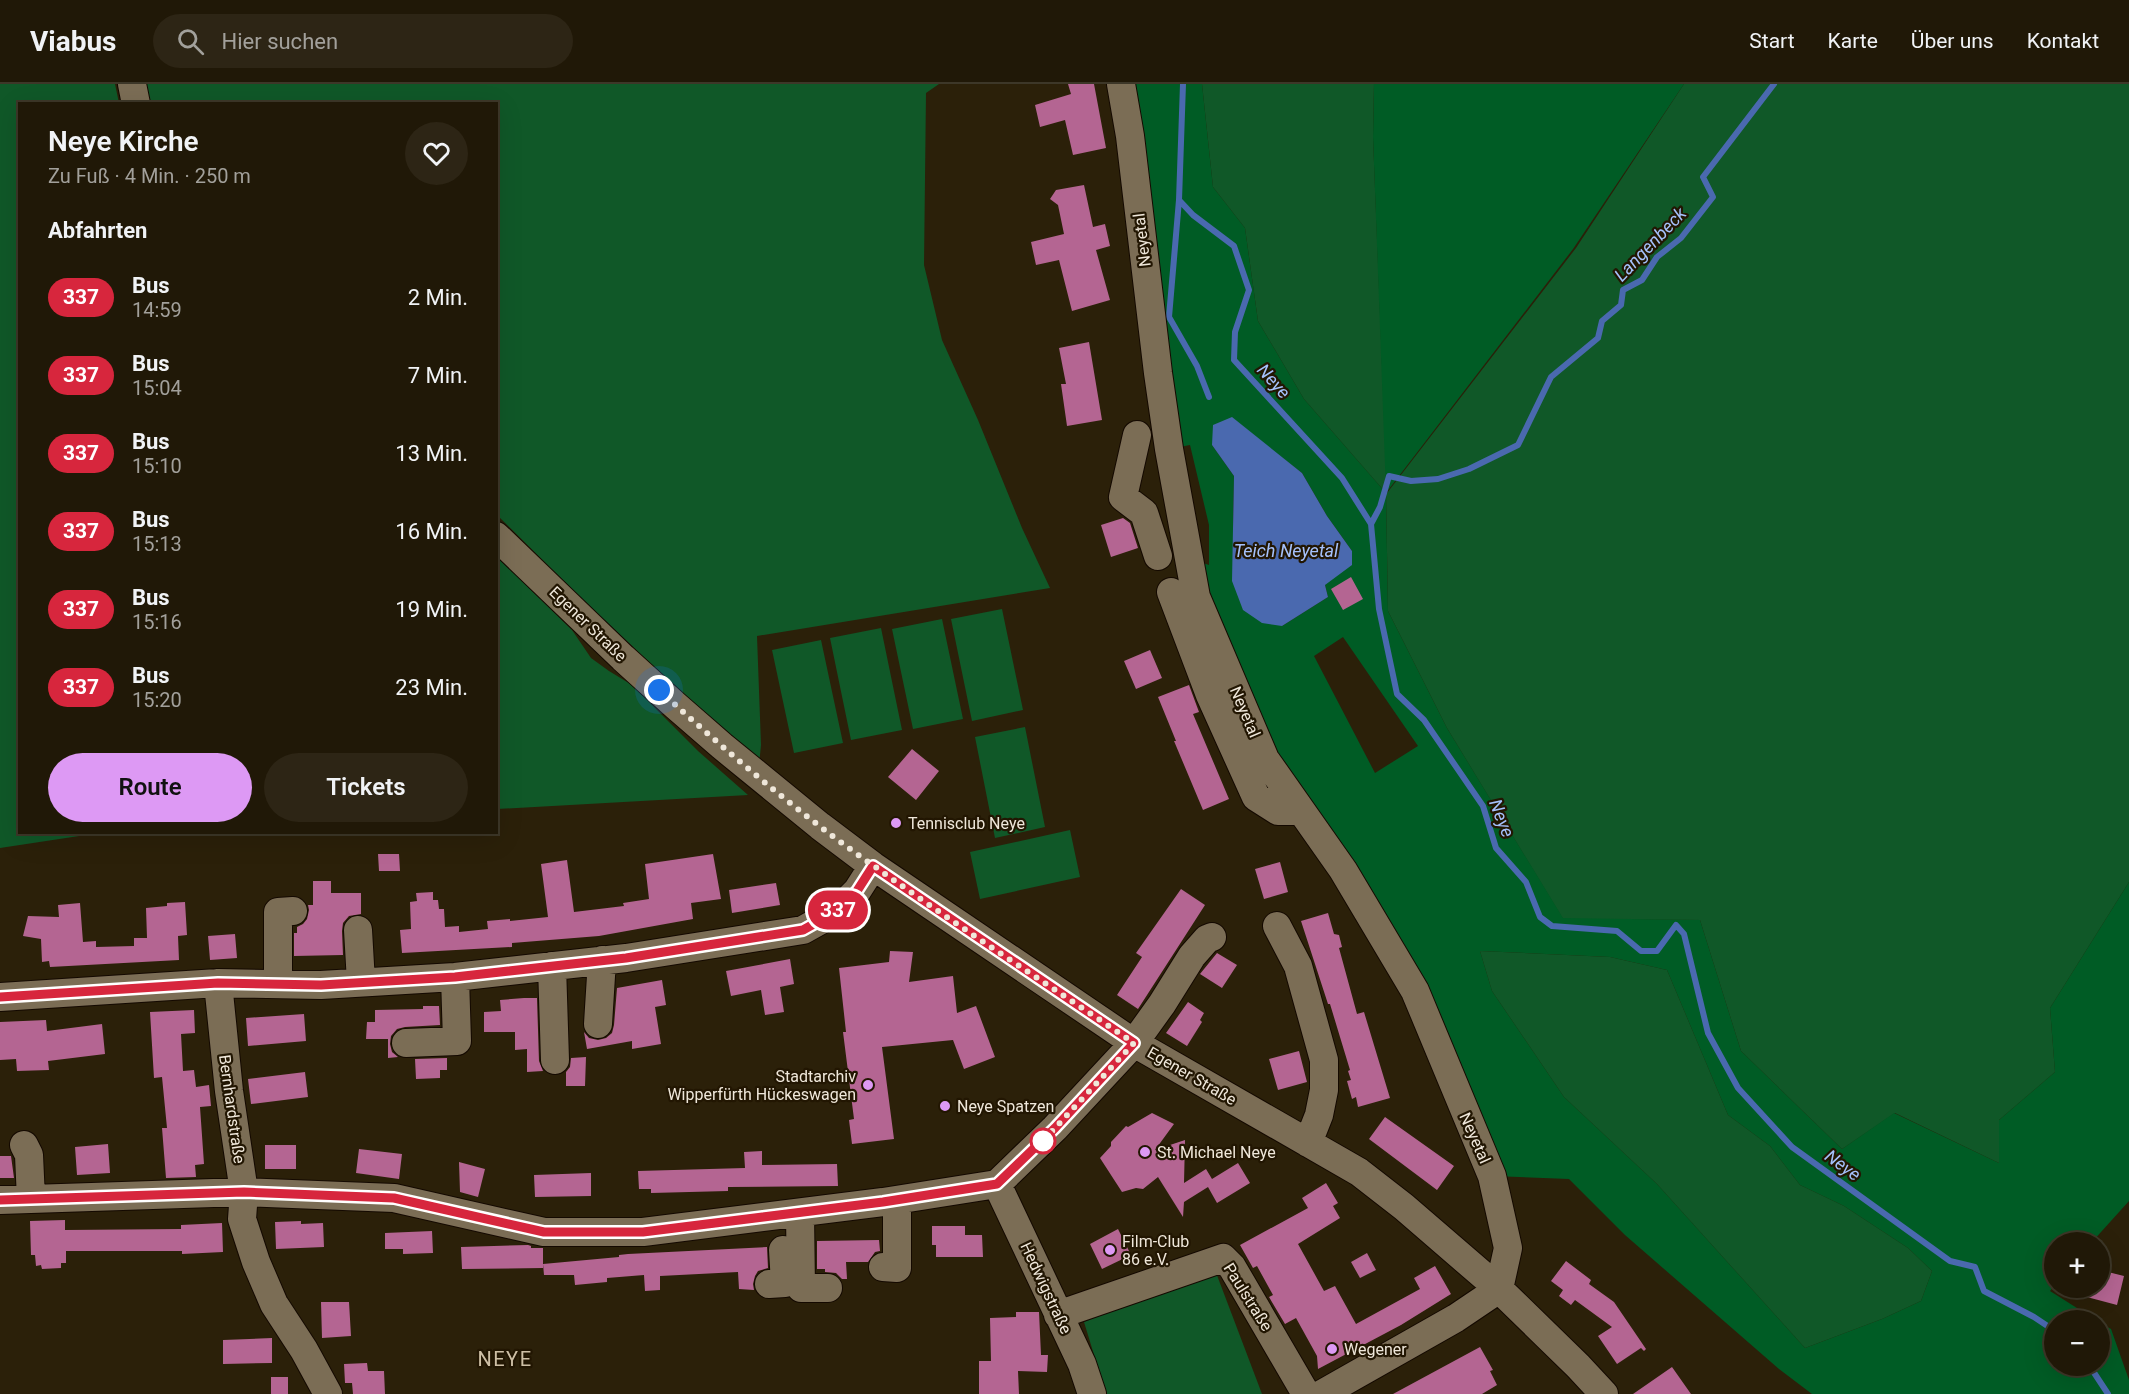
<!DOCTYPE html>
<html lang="de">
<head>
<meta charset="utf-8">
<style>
	:root { --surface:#201807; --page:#2d2515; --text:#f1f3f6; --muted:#a2a09b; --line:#3d3728; --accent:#dd99f4 }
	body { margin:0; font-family:Roboto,sans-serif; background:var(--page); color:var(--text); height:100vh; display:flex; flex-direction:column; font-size:22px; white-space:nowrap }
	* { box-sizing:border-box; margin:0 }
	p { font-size:20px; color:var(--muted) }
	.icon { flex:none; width:33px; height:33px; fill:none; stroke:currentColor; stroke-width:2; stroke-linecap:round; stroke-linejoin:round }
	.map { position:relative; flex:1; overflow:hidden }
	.details { position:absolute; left:18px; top:18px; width:480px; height:732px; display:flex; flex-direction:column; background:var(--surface); border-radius:0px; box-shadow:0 6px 24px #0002,0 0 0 2px var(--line) }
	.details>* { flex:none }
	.badge { padding:0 12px; border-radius:20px; font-size:21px; line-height:39px }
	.controls { position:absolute; left:2044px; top:1148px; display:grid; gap:12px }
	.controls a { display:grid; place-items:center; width:66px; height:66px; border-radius:50%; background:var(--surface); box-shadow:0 6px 24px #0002,0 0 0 2px var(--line); font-size:30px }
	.you { position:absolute; width:30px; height:30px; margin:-15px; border:4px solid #fff; border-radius:50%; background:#1a73e8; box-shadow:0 0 0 9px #1a73e833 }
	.map>.badge { position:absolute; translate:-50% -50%; box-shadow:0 0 0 3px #fff }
	h2 { padding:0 30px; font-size:22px; line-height:54px }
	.round { display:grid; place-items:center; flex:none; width:63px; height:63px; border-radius:32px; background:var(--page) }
	.summary { display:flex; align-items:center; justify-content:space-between; height:102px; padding:0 30px }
	h1 { font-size:28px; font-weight:600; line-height:45px }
	.primary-button { display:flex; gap:12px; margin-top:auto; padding:12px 30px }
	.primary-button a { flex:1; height:69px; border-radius:36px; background:var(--accent); color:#111; font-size:24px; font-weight:600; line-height:69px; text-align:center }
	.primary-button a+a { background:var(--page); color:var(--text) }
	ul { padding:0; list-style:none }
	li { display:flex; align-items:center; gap:18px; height:78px; padding:0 30px }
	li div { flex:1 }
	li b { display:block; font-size:22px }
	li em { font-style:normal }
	li .badge { min-width:66px; font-weight:700; text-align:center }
	header { display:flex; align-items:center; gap:36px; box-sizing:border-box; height:84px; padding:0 30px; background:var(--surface); border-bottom:2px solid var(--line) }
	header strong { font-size:28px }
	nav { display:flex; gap:33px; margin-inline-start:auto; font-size:21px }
	.search { width:420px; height:54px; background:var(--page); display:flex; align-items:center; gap:15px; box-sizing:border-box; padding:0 21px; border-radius:33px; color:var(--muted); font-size:22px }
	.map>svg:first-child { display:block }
	.green { fill:#105828 }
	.forest { fill:#005c25; fill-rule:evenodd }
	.water { fill:#4a69af }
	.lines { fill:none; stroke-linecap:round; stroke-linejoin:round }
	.stream { stroke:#4a69af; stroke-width:6 }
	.building { fill:#b46592 }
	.minor-casing { stroke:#140900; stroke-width:30 }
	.minor { stroke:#7b6d55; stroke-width:28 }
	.line-casing { stroke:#fff; stroke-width:14 }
	.line { stroke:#d7263d; stroke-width:9 }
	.walk { stroke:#efe7da; stroke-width:6; stroke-dasharray:0 10.8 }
	.poi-dot { fill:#dd99f4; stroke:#221602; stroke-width:2 }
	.stop-dot { fill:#fff; stroke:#d7263d; stroke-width:3 }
	.labels { text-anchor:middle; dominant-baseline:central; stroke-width:4.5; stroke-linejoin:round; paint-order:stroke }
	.street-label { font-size:16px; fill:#efe7da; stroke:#221602 }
	.poi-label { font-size:16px; fill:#efe7da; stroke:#221602; text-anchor:start }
	.water-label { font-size:18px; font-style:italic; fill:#a5c1fb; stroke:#221602 }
	.quarter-label { font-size:20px; letter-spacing:1.5px; fill:#cebfa5; stroke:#221602 }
</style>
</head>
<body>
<header>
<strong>Viabus</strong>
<div class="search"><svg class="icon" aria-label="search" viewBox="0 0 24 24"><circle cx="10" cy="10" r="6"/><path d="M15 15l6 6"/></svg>Hier suchen</div>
<nav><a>Start</a><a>Karte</a><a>Über uns</a><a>Kontakt</a></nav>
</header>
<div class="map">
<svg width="2129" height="1310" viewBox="0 0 2129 1310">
	<rect width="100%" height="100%" fill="#2b2009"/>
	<path class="green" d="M0,0H115L119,19L20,20V748L99,749L0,764Z
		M146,0H939L926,9L924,181L942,256L978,336L1022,444L1050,504L757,552L761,661L759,681L581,514L497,431L496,20L150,19Z
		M1202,0H1374L1373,53L1387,409L1576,164L1684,0H2129V798L2050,924L2055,988L1999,1036V1079L1895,1029L1842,1065L1741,967L1700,836L1563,835L1447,644L1388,527L1386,409L1304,315L1258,237L1245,144L1213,103Z
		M496,472L572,546L591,574L609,587L632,601L698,667L748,711L497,725Z
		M1002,525L1023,626L972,637L951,535Z
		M942,535L963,635L913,645L892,545Z
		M881,544L902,646L851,656L830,554Z
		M821,556L843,659L794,669L772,566Z
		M1025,643L1045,743L995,754L975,653Z
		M1070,746L1080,793L980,815L970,768Z
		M1480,867L1610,873L1667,886L1728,1031L1770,1062L1800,1101L1844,1122L1908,1164L1932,1187L1921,1217L1882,1235L1805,1264L1657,1100L1564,1013L1492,907Z
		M1215,1186L1262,1310H1106L1084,1238Z"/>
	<path class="forest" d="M1121,0H1202L1213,103L1245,144L1258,237L1304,315L1386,409L1373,53L1374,0H1684L1573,165L1386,409L1388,527L1447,644L1563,834L1700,836L1741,967L1842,1065L1894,1029L1999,1079V1036L2055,988L2050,924L2129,798V1117L2092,1158H2055V1201L2050,1207L2096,1236H2055V1281H2100V1239L2111,1245L2129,1296V1310H1812L1779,1285L1625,1151L1569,1095L1492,1092L1456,1009L1300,727L1191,475L1209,481V441L1190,361L1169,365ZM1212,361L1276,369L1302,389L1327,432L1352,467L1325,501L1328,513L1282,542L1233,442L1234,392ZM1343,553L1418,662L1375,689L1314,572ZM1480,867L1610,873L1667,886L1728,1031L1770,1062L1800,1101L1844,1122L1908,1164L1932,1187L1921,1217L1882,1235L1805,1264L1657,1100L1564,1013L1492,907Z"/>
	<path class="water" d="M1232,333L1302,389L1327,432L1352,467V481L1325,501L1328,513L1282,542L1262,539L1243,526L1232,497L1234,392L1212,361L1213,341Z"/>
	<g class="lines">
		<path class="stream" d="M1183,0L1179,116L1193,131L1234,162L1249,206L1235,248L1234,276L1342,394L1371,440L1379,525L1397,610L1424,636L1483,722L1496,764L1526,798L1540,833L1552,842L1617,847L1641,867H1657L1676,841L1684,850L1708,949L1738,1004L1792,1063L1950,1177L1975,1183L1984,1207L2034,1233L2055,1247
			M1179,116L1169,233L1197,282L1209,313
			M1371,440L1380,423L1389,392L1411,397L1438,395L1469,385L1518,361L1551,293L1598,254L1602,237L1621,221L1623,206L1642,196L1657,173L1681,154L1713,113L1703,93L1774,0
			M2089,1281L2108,1310"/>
	</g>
	<path class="building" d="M1068,0H1094L1106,64L1073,71L1065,36L1040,43L1035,21L1071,10Z
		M1084,101L1093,143L1105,140L1110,162L1096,166L1110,216L1072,227L1059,176L1036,181L1031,158L1064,150L1058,121L1050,115L1056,106Z
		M1089,258L1102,336L1067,342L1061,300H1066L1059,264Z
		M1123,434L1130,439L1138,464L1111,473L1101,441Z
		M1351,493L1363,515L1343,526L1331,505Z
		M1150,566L1162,594L1136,605L1124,577Z
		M1189,601L1199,628L1193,630L1229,715L1203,726L1174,657H1176L1158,613Z
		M912,665L939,687L916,716L888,693Z
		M378,770H399L400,787H379Z
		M713,770L721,815L691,819L693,835L599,852L512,859V863L402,869L400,846L411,845L410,818L417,817L416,809L433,808V816H438L439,825H444L445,843L459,842V848L488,845L487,837L510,835V837L548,833L541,780L567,776L574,828L624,822L623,819L649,815L645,780Z
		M1280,778L1288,808L1264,815L1255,785Z
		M313,797H331V809H361V830L349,832L343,839L342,847L343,871L294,872V849H297V843L303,840L307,835L309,826L308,821H313Z
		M776,799L780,821L732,829L729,806Z
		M1181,805L1205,821L1138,925L1117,911L1142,873L1136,869Z
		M185,818L187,851L178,852L179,876L50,883L49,877L42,878L41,855L23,852L28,832L59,833L58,821L80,819L83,858L96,857V863L134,862V854H147L146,824L167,822V819Z
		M1328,829L1334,850L1339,851L1342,863L1339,864L1357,930L1364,928L1390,1014L1358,1023L1356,1013L1352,1015L1347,997L1351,996L1348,987L1350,986L1330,920H1328L1301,837Z
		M235,850L237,874L210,876L208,852Z
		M890,867L913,868L909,898L953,892L957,929L976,922L995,973L964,985L953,956L882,963L894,1055L852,1060L849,1036L854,1035L843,948H846L839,884L889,878Z
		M1217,869L1237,881L1222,904L1200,890Z
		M790,875L794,900L780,903L784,928L765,931L761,906L731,912L726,887Z
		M662,896L666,921L655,923L661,960L632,965V957L587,965L584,948L589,954L598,956L606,954L612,949L614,941L617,904Z
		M524,914H537L539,977L543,987L527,988V965L515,966V948H484V928L501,927L500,916Z
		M1188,918L1204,929L1200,936L1202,938L1187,962L1166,949Z
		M423,922H439L440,941L405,943L397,945L391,952L390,960L392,968L398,973L388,974V955H366L367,938H375V926L423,925Z
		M194,926L195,949L181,950L183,987L194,986L196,1003L209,1001L211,1022L200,1023L204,1080L195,1081L196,1093L166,1094L162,1044H167L162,993L154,994L150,928Z
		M304,930L306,957L248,962L246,934Z
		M46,936L47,947L102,940L105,970L48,977L49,986L17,987L16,975L0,976V938Z
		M1299,967L1307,998L1278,1006L1269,975Z
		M586,973L585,1002H566V988L570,983L571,974Z
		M447,974V986H440V994L416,995L415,975Z
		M305,988L308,1013L251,1020L248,995Z
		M1152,1029L1174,1040L1155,1066L1185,1056L1184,1099L1206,1085L1212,1095L1238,1079L1250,1099L1217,1119L1208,1103L1184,1118L1183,1133L1158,1093L1143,1105L1136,1104L1122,1108L1100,1074L1111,1062V1058L1126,1042L1128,1043Z
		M1385,1033L1454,1082L1437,1106L1369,1055Z
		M108,1060L110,1089L77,1091L75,1063Z
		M265,1061H296V1085H265Z
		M359,1065L402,1070L399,1095L356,1089Z
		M762,1067V1081L837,1080L838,1102L728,1103V1107L651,1109V1105H639L638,1087L745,1084L744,1068Z
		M0,1072H11L14,1094H0Z
		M459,1078L485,1085L478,1113L460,1108Z
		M591,1089V1112L535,1113L534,1091Z
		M1326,1099L1338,1119L1333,1122L1340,1134L1298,1160L1324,1207L1335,1202L1356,1240L1420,1205L1414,1194L1435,1182L1451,1210L1401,1241L1318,1285L1317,1272L1296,1234L1285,1240L1269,1213L1273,1211L1257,1182L1253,1184L1240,1161L1308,1124L1302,1114Z
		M65,1136V1146L181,1145V1141L222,1139L223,1168L182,1170V1167H66V1179H61V1184L42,1185L41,1181L36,1182L35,1171H31L30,1137Z
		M301,1137V1140L323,1139L324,1163L276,1165L275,1138Z
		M932,1142H965V1151H982L983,1173H936V1161H932Z
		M1118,1145L1131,1171L1102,1185L1090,1160Z
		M432,1147L433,1169L403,1170V1165H385V1149Z
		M879,1156L880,1167L875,1168L868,1178H846L847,1195H842L836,1189L825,1188V1185H817V1157Z
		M528,1161L531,1162V1164H543V1184L462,1185L461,1163Z
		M767,1163L768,1184L758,1187L755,1192L753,1200L754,1206L739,1205L738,1188L660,1192V1206L645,1207L644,1191L607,1194V1198L575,1201L574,1191H544L543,1180L619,1173V1171L628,1170Z
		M1367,1169L1376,1186L1360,1194L1351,1178Z
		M1566,1177L1591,1196L1589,1200L1614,1218L1646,1265L1644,1267L1641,1264L1617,1280L1598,1252L1612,1243L1575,1216L1571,1221L1559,1212L1563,1206L1551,1197Z
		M2100,1186L2124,1192L2117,1221L2068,1208L2069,1203H2100Z
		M321,1218H349L351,1252L322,1254Z
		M1016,1228H1039L1041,1271H1048L1047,1288L1018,1287L1019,1310H979V1277H991L990,1234L1016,1233Z
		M272,1254V1279L223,1280V1256Z
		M1480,1263L1493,1286L1490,1287L1497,1301L1482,1310H1393Z
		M367,1279L368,1287H384L385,1310H353L352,1299H345L344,1280Z
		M1672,1283L1691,1310H1633Z
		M271,1293H288V1310H271Z"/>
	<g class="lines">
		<g class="minor-casing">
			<path id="minor" d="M132,0L136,20
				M1121,0L1130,52L1158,289L1169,365L1196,513L1265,675L1343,786L1415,907L1492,1092L1508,1164L1499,1205L1456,1234L1322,1310
				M1137,351L1123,413L1144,429L1158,472
				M496,452L623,574L676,622L722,662L820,742L873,782L1134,959L1359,1088L1404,1123L1499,1205L1578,1282L1604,1310
				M1171,508L1210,611L1256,713L1278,727H1300
				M1277,842L1298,882L1324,976V1006L1319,1031L1308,1059
				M358,846L361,898
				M552,882L555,976
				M218,899L229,1007L244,1108L242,1135L256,1178L274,1220L304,1266L328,1310
				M278,900V828L293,827
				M0,913L218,899L321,901L455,893L626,874L803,846L837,827L857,807L873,782
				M598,940L602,876
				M406,959L457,957L455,893
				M24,1061L29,1071L31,1115
				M997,1100L1082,1280L1092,1310
				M0,1116L244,1108L394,1114L544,1148H643L883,1118L997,1100L1055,1044L1134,959L1162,920L1192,872L1207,855L1212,853
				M800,1129L801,1204H828
				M883,1183L897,1184V1116
				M769,1200L785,1199L783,1166
				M1058,1231L1223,1174L1232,1183L1306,1310"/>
		</g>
		<use href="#minor" class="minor"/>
	</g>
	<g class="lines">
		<g class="line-casing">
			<path id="line" d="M0,913L218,899L321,901L455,893L626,874L803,846L837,827L857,807L873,782L1134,959L1055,1044L997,1100L883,1118L643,1148H544L394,1114L244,1108L0,1116"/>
		</g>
		<use href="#line" class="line"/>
		<path class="walk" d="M659,606C727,668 798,729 874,782C959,843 1047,900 1134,959L1043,1057"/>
	</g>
	<g class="poi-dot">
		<circle cx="896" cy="739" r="6"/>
		<circle cx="868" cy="1001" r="6"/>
		<circle cx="945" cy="1022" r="6"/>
		<circle cx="1145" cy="1068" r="6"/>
		<circle cx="1110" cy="1166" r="6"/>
		<circle cx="1332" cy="1265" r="6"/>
	</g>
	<circle class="stop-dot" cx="1043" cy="1057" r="12"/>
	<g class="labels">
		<g class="street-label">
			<text transform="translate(1142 156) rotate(-97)">Neyetal</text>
			<text transform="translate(588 540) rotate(44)">Egener Straße</text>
			<text transform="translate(1245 628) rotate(67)">Neyetal</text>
			<text transform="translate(1192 992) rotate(30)">Egener Straße</text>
			<text transform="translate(232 1025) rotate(82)">Bernhardstraße</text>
			<text transform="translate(1475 1054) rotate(66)">Neyetal</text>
			<text transform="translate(1046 1204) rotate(65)">Hedwigstraße</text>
			<text transform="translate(1248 1213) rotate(58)">Paulstraße</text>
		</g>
		<g class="poi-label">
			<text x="908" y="739">Tennisclub Neye</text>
			<text x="856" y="992" text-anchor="end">Stadtarchiv<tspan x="856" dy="18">Wipperfürth Hückeswagen</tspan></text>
			<text x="957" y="1022">Neye Spatzen</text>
			<text x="1157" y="1068">St. Michael Neye</text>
			<text x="1122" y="1157">Film-Club<tspan x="1122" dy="18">86 e.V.</tspan></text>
			<text x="1344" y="1265">Wegener</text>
		</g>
		<g class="water-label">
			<text transform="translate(1650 160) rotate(-46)">Langenbeck</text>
			<text transform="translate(1274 297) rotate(48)">Neye</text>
			<text x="1286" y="466">Teich Neyetal</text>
			<text transform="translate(1502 734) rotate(68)">Neye</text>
			<text transform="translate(1843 1081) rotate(36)">Neye</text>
		</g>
		<g class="quarter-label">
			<text x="505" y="1275">NEYE</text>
		</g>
	</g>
</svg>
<div class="controls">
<a>+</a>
<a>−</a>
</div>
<div class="you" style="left:659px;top:606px"></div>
<b class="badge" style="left:838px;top:826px;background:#d7263d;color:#fff">337</b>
<section class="details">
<div class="summary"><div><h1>Neye Kirche</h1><p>Zu Fuß · 4 Min. · 250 m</p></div><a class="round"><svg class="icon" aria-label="heart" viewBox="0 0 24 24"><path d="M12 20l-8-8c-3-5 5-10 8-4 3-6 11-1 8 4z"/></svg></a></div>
<h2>Abfahrten</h2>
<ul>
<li><span class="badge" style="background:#d7263d;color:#fff">337</span><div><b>Bus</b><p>14:59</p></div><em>2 Min.</em></li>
<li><span class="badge" style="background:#d7263d;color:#fff">337</span><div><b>Bus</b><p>15:04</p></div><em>7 Min.</em></li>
<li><span class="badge" style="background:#d7263d;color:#fff">337</span><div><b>Bus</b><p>15:10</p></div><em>13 Min.</em></li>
<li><span class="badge" style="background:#d7263d;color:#fff">337</span><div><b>Bus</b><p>15:13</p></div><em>16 Min.</em></li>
<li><span class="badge" style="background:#d7263d;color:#fff">337</span><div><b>Bus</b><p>15:16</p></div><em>19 Min.</em></li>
<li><span class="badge" style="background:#d7263d;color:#fff">337</span><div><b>Bus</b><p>15:20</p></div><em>23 Min.</em></li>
</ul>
<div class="primary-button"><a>Route</a><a>Tickets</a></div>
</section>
</div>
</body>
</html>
